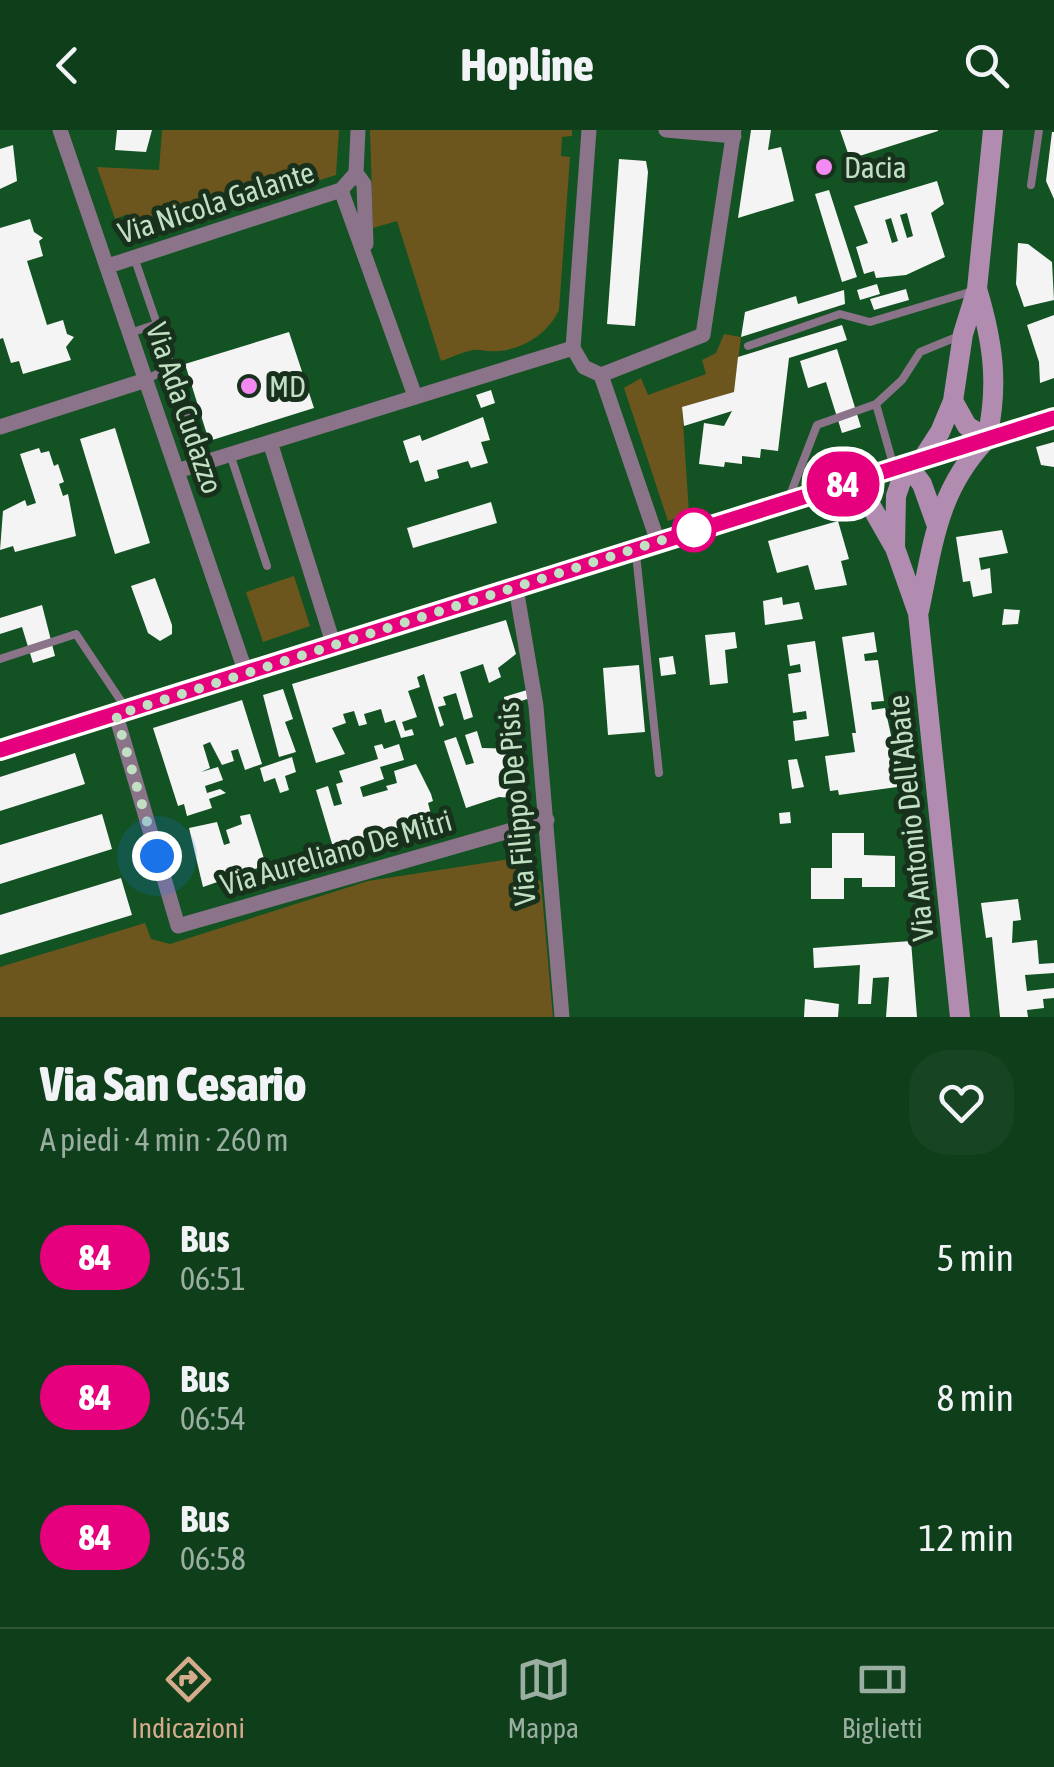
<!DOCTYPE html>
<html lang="it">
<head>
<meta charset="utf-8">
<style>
	:root { --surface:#0e3e1a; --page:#174523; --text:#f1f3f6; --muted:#9baea2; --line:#2e5739; --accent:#d6ab8b }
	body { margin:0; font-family:"Asap Condensed",sans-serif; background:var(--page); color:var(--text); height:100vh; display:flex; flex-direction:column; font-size:38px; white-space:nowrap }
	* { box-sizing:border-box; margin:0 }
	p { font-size:32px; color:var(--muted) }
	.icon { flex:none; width:55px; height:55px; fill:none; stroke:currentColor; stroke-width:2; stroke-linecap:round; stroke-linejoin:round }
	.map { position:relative; height:887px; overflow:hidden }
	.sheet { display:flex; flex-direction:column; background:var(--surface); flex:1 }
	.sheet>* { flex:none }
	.badge { padding:0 20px; border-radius:32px; font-size:35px; line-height:65px }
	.you { position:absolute; width:50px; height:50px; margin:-25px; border:8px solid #fff; border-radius:50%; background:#1a73e8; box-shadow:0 0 0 15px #1a73e833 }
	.map>.badge { position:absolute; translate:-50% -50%; box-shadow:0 0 0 5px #fff }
	.round { display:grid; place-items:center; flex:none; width:105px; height:105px; border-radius:40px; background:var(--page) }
	.headline { display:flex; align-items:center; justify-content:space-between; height:170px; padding:0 40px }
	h1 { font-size:48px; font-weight:800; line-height:75px }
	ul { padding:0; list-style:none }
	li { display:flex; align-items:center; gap:30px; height:140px; padding:0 40px }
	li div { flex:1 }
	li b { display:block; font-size:38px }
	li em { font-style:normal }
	li .badge { min-width:110px; font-weight:700; text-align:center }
	header { display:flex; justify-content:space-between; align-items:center; height:130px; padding:0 40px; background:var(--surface); font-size:45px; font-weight:800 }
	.dock { display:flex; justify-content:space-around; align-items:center; height:140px; border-top:2px solid var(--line); background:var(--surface); font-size:28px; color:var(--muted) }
	.dock a { display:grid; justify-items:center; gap:5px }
	.dock .active { color:var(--accent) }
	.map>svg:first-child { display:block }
	.green { fill:#6c561e }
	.building { fill:#f4f4f4; fill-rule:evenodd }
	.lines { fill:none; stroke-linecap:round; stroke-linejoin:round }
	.lane { stroke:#8b738a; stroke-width:8 }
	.street { stroke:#8b738a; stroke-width:15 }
	.secondary { stroke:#b28cb0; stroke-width:20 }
	.line-casing { stroke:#fff; stroke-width:22 }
	.line { stroke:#e6007e; stroke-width:15 }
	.walk { stroke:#c1dfc3; stroke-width:10; stroke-dasharray:0 18 }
	.poi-dot { fill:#f38af2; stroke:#18311c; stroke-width:4 }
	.stop-dot { fill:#fff; stroke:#e6007e; stroke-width:5 }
	.labels { text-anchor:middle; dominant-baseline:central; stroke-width:10; stroke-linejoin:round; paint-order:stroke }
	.poi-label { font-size:30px; fill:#c1dfc3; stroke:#18311c; text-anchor:start }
	.street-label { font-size:30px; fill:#c1dfc3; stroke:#18311c }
</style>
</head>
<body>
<header><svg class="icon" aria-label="back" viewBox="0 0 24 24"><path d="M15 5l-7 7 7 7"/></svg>Hopline<svg class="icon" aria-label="search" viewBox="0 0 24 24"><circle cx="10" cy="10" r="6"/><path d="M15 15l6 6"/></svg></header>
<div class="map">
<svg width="1054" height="887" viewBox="0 0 1054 887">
	<rect width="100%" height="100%" fill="#135222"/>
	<path class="green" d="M162,0H339L336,45L136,107L128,84L115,89L97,37L159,40Z
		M370,0H572V6L562,7L561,26L570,27L559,180C545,210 510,226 480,220C470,218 451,228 441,231L397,91L373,98Z
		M724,204L741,207L734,262L682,278L689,383L668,391L624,258L641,248L648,265L706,244L702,230L716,223Z
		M294,446L310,496L263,512L246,462Z
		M516,728L532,737L541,753L553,887H0V837L145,793L151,809L170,814L368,751Z"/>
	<path class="building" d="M117,0H152L146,22L115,20Z
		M751,0H771L768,20L781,17L794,71L738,88Z
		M840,0H938V1L850,29Z
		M1052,2H1054V69L1046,51Z
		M13,15L17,51L0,59V19Z
		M619,29L646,31L648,42L635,196L607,194Z
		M937,51L944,74L931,83L945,127L906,145L876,148L874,141L864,144L856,117L868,113L854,76ZM907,83L913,106L907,108L900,85ZM891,88L898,111L892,113L885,90Z
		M829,60L857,147L842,152L815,64Z
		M30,89L34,102L43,108L39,111L43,126L27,131L47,195L63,190L67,204L74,207L66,217L71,230L23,244L19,231L11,233L3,208L0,209V98Z
		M1018,113L1028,114L1052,132L1054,170L1024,177L1016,154Z
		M877,154L880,164L860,170L857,160Z
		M906,159L909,170L874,180L870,169Z
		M844,160L845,174L741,207L745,182L796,166L798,174Z
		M1054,185V248L1040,253L1039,232L1027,195Z
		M842,195L847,210L789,228L778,321L761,319L760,328L742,326V334L725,332L724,337L699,334L704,293L724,296L732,281L684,296L682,277L734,262L738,227Z
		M289,202L314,278L209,311L185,234Z
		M837,219L861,297L842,303L826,252L808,258L800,231Z
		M491,260L495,273L481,278L476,265Z
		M483,287L490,310L481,312L488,333L471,338L468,331L437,340L439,348L425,352L418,330L410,333L403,311L420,305L422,311Z
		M115,298L150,413L115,424L80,309Z
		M1054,312V337L1041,335L1036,317Z
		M39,318L41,323L49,321L54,336L58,334L64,352L59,354L63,366L68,364L76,406L15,422L13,416L0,420L3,381L25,370L27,376L36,373L20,324Z
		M491,372L497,393L413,418L407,398Z
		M838,391L849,429L841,431L847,455L815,460L808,435L777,443L768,411Z
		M1002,400L1008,423L979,428L981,440L990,438L992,463L973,467L970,451L963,452L956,407Z
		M155,448L172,495V504L160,511L148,503L131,456Z
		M782,467L783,475L799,472L803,489L765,495L763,471Z
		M42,475L55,526L33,533L22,497L0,504V488Z
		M1004,479L1020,480L1018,494L1002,495Z
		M506,490L516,524L498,538L501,547L489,553L483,534L460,542L473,587L464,590L456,563L443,567L446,575L438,577L444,595L440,597L424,544L417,547L420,557L408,561L417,587L402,592L405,601L412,599L414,605L401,608L395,590L385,593L381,579L364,584L367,594L359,596L354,581L343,584L346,593L332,598L345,624L316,633L292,554Z
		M735,502L737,518L725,520L728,553L710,555L705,505Z
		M874,502L877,522L864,524L865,531L878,530L884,571L871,572L872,580L885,578L900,646L896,647L897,657L839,665L838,660L830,661L825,626L855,622L852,603H856L842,507Z
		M815,511L829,606L795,611L793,591L807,589L806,581L793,583L788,544L801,542L800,534L790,536L787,515Z
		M673,526L676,544L661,546L659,528Z
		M639,535L645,602L608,605L603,538Z
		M283,559L293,589L285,592L296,622L279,627L263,565Z
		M527,560L530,568L518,572L522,585L507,589L504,567Z
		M242,570L262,634L245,640L238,619L231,621L234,631L222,635L210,612L203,615L210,638L201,642L218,637L223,650L205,656L207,663L220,659L226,663L209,669L212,678L187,686L184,674L178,676L153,598Z
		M477,601L482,618L517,619L523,639L517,641L519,648L513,650L514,668L499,667L466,678L444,611L456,607L466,635L474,633L465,605Z
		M382,614L384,619L399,614L404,630L380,637L384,649L360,657L363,667L388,660L386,656L397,653L394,641L416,634L431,664L433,671L428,673L432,688L333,717L316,660L328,656L334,676L342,674L336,654L343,652L339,641L378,629L374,616Z
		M75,623L85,654L0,681V647Z
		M292,627L296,642L285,646L289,660L280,663L275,648L264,652L260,638Z
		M797,629L804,657L792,659L788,630Z
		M790,682L791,693L780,694L779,683Z
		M102,684L112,719L0,754V715Z
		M250,684L266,735L203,757L189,698L217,692L224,715L230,713L226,700L242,694L240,686Z
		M832,703H864V725L895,726V757H862V748H844V769H811V738H832Z
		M121,748L132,785L0,825V785Z
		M1018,769L1021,790L1013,791L1012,813L1037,810L1039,834L1054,833V843L1025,845L1027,861L1054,858V868L1043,869L1044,878L1027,880L1028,887H1000L992,807L986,808L981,773Z
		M911,811L917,887H886L889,847L873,848L871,874H858L860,835L814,838L813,818Z
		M805,869L839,874L838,887H804Z"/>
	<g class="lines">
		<path class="lane" d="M1031,55L1039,0
			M134,127L204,331
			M130,203L157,194
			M748,216L840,184L870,192L973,161
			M146,250L171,236
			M876,274L902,250L920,222L959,206
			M230,324L267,436
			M790,365L817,295L876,274L893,334
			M636,424L659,643
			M0,529L76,504L125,577"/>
		<path class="street" d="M60,0L246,543
			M358,0L356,43L364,54L366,114
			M589,0L573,218L584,237L601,245L658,412
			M666,0L734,6
			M356,43L341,60L415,266
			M108,136L341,60
			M601,245L703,205L734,0
			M0,297L146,250
			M270,312L334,516
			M177,341L573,218
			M516,458L536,576L562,887
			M116,585L178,796L547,690"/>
		<path class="secondary" d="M977,159C993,212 999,254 987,308
			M953,271L967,296L987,308
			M922,330L940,302L953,271L963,204L977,159L993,0
			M907,334L922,354L937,396
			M841,355L871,376L895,418L918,483L960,887
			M895,416L896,366L907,334
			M919,481C933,415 937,362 985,311
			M0,620L1054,288"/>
	</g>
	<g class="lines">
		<g class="line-casing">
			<path id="line" d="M0,620L1054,288"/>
		</g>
		<use href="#line" class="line"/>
		<path class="walk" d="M157,726L116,585L694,400"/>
	</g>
	<g class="poi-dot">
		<circle cx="824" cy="37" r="10"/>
		<circle cx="249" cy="256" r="10"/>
	</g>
	<circle class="stop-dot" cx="694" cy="400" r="20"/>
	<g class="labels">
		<g class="poi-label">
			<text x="844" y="37">Dacia</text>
			<text x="269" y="256">MD</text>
		</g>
		<g class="street-label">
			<text transform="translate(216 72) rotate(-18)">Via Nicola Galante</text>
			<text transform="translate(185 278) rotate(71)">Via Ada Cudazzo</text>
			<text transform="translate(516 674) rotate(-95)">Via Filippo De Pisis</text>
			<text transform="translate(910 688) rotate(-96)">Via Antonio Dell'Abate</text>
			<text transform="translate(336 722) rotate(-16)">Via Aureliano De Mitri</text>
		</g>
	</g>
</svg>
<div class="you" style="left:157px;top:726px"></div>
<b class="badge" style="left:843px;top:354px;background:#e6007e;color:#fff">84</b>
</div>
<section class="sheet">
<div class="headline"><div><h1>Via San Cesario</h1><p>A piedi · 4 min · 260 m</p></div><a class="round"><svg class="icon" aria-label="heart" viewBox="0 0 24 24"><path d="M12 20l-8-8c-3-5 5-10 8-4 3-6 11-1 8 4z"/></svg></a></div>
<ul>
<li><span class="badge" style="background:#e6007e;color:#fff">84</span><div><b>Bus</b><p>06:51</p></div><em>5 min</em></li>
<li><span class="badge" style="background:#e6007e;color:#fff">84</span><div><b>Bus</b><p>06:54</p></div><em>8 min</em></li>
<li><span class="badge" style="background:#e6007e;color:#fff">84</span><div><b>Bus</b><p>06:58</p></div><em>12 min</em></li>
</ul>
</section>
<nav class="dock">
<a class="active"><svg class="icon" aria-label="directions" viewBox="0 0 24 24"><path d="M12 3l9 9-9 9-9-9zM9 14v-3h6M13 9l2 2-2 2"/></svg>Indicazioni</a>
<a><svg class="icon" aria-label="map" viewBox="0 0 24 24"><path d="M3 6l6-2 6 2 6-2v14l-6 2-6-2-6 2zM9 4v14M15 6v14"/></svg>Mappa</a>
<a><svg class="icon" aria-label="tickets" viewBox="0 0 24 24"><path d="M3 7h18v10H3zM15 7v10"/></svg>Biglietti</a>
</nav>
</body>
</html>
